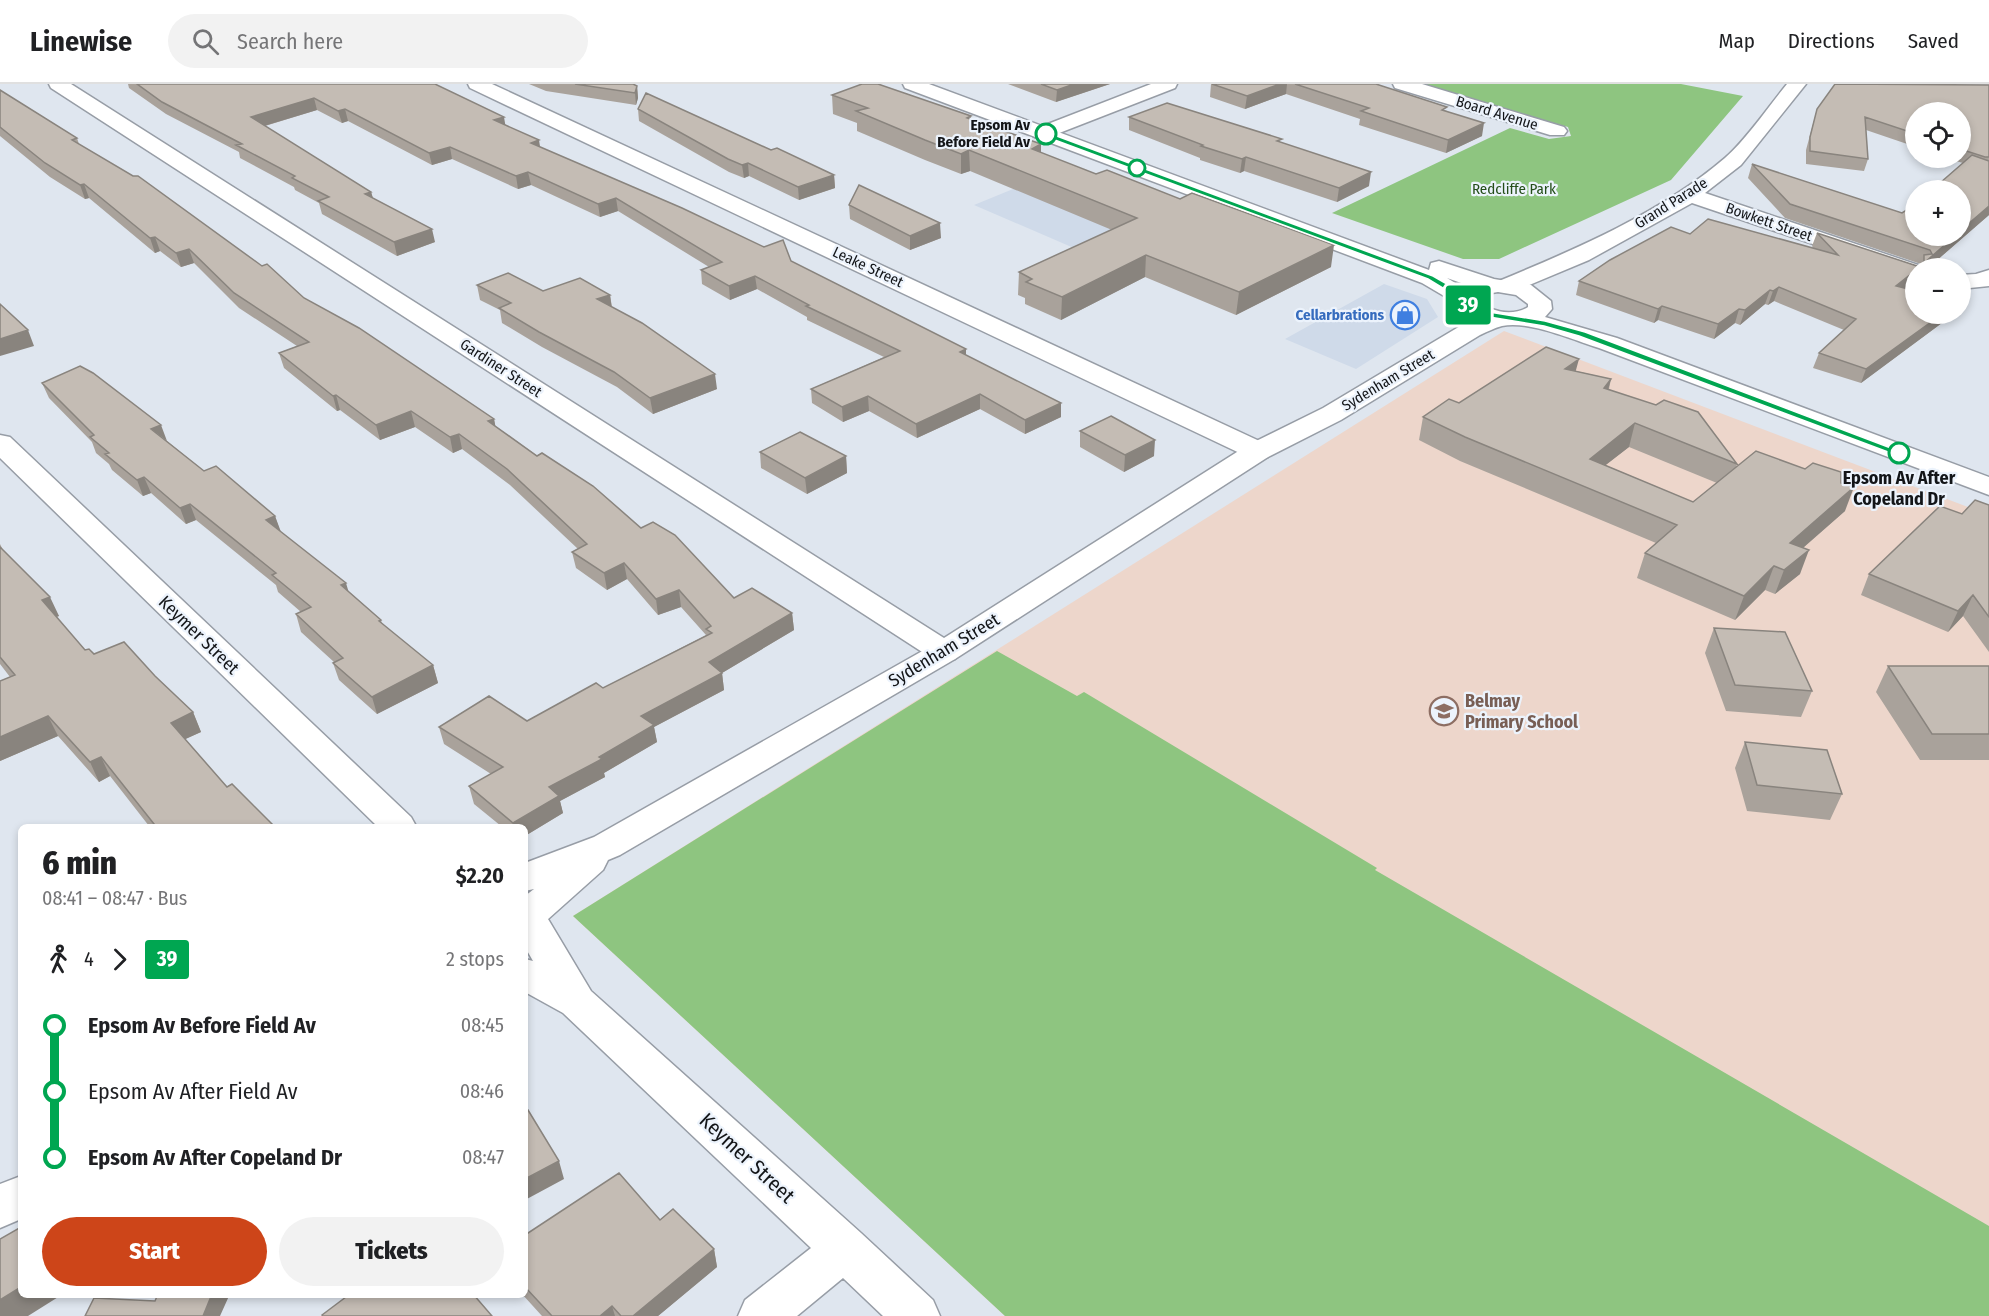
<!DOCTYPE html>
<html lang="en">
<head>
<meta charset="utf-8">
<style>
	:root { --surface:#fff; --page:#f2f2f2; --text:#202124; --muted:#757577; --line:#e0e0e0; --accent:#cd4519 }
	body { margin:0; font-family:"Fira Sans Condensed",sans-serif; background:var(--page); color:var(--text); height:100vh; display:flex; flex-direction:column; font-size:22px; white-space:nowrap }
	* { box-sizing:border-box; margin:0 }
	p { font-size:20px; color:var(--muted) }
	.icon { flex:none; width:33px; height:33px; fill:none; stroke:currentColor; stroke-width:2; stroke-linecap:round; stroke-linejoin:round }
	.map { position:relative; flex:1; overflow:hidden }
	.details { position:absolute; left:18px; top:740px; width:510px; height:474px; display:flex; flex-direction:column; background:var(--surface); border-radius:9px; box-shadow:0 3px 9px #0003 }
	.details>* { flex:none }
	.badge { padding:0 12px; border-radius:4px; font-size:21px; line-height:39px }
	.tools { position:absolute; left:1905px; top:18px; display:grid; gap:12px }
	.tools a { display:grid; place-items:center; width:66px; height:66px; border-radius:50%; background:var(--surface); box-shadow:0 3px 9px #0003; font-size:30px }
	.map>.badge { position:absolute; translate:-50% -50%; box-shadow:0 0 0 3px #fff }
	.legs { display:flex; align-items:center; gap:9px; height:66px; padding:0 24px; font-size:20px }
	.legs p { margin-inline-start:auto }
	.summary { display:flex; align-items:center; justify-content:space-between; height:102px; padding:0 24px }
	h1 { font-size:33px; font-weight:800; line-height:45px }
	.action { display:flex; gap:12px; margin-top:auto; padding:12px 24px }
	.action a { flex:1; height:69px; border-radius:36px; background:var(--accent); color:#fff; font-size:24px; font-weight:800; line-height:69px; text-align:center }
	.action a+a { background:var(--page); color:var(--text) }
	ul { padding:0 24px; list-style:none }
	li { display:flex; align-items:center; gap:21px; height:66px; font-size:22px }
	li i { display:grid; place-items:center; width:9px; height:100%; margin:0 8px; background:currentColor }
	li i::after { content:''; width:15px; height:15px; margin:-8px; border:4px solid; border-radius:50%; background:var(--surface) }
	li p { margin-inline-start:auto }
	li:first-child i { background:linear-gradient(#0000 50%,currentColor 0) }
	li:last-child i { background:linear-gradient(currentColor 50%,#0000 0) }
	header { display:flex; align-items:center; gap:36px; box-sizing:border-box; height:84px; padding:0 30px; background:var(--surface); border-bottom:2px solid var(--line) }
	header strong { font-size:28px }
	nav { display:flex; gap:33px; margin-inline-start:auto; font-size:21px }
	.search { width:420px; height:54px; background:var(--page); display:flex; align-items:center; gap:15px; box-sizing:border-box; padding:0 21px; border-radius:33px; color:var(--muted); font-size:22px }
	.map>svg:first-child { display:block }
	.built { fill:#cfdae9 }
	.education { fill:#edd6cb }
	.green { fill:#8ec580 }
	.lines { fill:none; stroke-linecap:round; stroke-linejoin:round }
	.street-casing { stroke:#979da6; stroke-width:3 }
	.secondary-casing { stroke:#979da6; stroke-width:3 }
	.street { fill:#fff; fill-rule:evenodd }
	.secondary { fill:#fff; fill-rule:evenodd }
	.wall { fill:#a9a29b; fill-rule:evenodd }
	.shaded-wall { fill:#89847e }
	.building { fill:#c4bcb4; stroke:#89847e; stroke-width:1.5 }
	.line-1 { fill:#00a651; stroke:#fff; stroke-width:1.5 }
	.stop-1-dot { fill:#fff; stroke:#00a651; stroke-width:3 }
	.labels { text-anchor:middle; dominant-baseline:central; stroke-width:4.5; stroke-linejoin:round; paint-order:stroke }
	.far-street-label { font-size:15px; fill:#131518; stroke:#ecf3fc }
	.far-stop-label { font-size:15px; font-weight:bold; fill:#131518; stroke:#ecf3fc; text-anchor:end }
	.far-park-label { font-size:15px; fill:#244e19; stroke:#ecf3fc }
	.far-shop-label { font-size:15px; font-weight:bold; fill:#366cbe; stroke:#ecf3fc; text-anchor:end }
	.stop-label { font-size:18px; font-weight:bold; fill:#131518; stroke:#ecf3fc }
	.street-label { font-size:18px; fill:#131518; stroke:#ecf3fc }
	.education-label { font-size:18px; font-weight:bold; fill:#785e54; stroke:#ecf3fc; text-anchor:start }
	.near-street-label { font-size:21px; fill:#131518; stroke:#ecf3fc }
</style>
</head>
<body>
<header>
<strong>Linewise</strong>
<div class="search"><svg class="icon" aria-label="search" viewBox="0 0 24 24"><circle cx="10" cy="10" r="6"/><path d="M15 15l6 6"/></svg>Search here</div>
<nav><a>Map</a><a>Directions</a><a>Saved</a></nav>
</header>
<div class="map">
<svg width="1989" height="1232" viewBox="0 0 1989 1232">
	<rect width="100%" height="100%" fill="#dfe6ef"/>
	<path class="built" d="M1069,82L1190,130L1097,174L974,121Z
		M1384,200L1427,215L1438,233L1356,285L1285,255Z"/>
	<path class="education" d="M1504,247L1989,431V1232H1005L573,832Z"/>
	<path class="green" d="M1417,0H1681L1743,12L1671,96L1499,175H1463L1332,129L1510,44L1549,55L1571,52L1568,43Z
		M997,567L1077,612L1084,608L1377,784L1375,786L1989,1142V1232H1005L573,832Z"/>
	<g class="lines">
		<g class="street-casing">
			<path id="street" d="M49,0H71L955,561L960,568L955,575L944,578L933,575L51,4Z
				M468,0H492L1268,361L1272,367L1268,373L1258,375L1248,373L470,4Z
				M1151,0H1177L1175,4L1049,53H1035L1032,49L1035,45Z
				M1393,0H1422L1564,43L1567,47L1564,51H1550L1395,4Z
				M1787,0H1806L1741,81L1705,109L1924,183L1916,184V195L1692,119L1589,176L1515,207L1507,209L1499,207L1495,202L1499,197C1576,165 1661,129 1725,74C1746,56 1769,22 1787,0Z
				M1989,186V202L1960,205V191L1976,190Z
				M0,351L10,353L411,733L416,742H377L0,374Z
				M531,826L545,830L591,907L861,1149L933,1216L940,1232H883L843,1194L797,1232H738L745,1216L811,1164L563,929L525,908V875L533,877L525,863V828Z"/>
		</g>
		<g class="secondary-casing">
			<path id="secondary" d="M903,0H929L1429,186L1431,179L1439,177L1494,195L1531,201L1551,217L1552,225L1545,233L1617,254L1989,393V411L1599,264C1573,256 1528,236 1502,242C1494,244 1487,248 1480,251L1341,336L1268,373L955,575L620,771L608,776L603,786L547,836L534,840L525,837V812L534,805L525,807V779L594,753L933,561L1248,361L1323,324L1462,241L1476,236L1461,227L1456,219L1422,199L905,4ZM1447,194L1464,200L1462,203ZM1498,208L1516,211L1528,220V223C1512,233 1488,228 1477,214L1480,211Z
				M21,1092V1135L0,1144V1100Z"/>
		</g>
		<use href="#street" class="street"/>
		<use href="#secondary" class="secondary"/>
	</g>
	<path class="wall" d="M128,0H435L505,41L540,63L791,177L966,265V271L1061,333L1025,350L980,325L917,354L869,327L843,338L812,319L811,305L884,273L807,236V233L757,205L730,216L702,200L701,186L709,183L618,127L600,133L531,101L518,105L452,75L432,81L348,37L342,39L317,26L265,42L371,108L373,114L435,158L397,172L322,130L319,119L295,106L294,103L240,74L239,68L166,30L129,4Z
		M529,0H633L637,2L638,14L636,21L546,7Z
		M1008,0H1110L1056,18Z
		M1211,0H1376L1447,27L1482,52L1446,69L1359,41L1360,35L1286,10L1245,25L1210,13Z
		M1945,1H1989V131L1928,184H1916L1914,197L1905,204L1916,230H1954L1861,299L1813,284L1819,269L1844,246L1774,217L1768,221L1765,220L1740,241L1735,239L1714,255L1658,236L1654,239L1576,211L1579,197L1690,150L1814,165L1812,162L1817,149L1919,183L1921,180L1785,134L1748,94L1752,80L1902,129L1916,120L1963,79L1945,74H1960V28H1916V63L1866,46L1868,75L1864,87L1806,80V66L1817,25Z
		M0,6L77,54L79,60L304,214L494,335L495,342L641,444L734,514L792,529L794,546L722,589L724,606L654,643L657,658L604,689L605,693L560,717L563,729L525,752V742H501L474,720L469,702L491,690L444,660L439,643L527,637L603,604L706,551L681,523L658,531L627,495L607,506L576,484L572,468L578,465L510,401L462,365L453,369L415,343L380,356L340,326L337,327L284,284L279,269L297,262L239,224L194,179L181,183L160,167L155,169L89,114L85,115L50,93L0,52Z
		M832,11L971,32V35L1041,60V69L1331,183L1236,231L1145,193L1061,236L1025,220V214L1018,211L1019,188L1112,146L970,87L961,90L925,76L857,47V39L833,30Z
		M638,25L771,66L834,91L835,104L799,116L749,92L744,94L729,88L639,37Z
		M1129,33L1282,59L1369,102L1337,118L1244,87L1240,89L1200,76V74L1129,46Z
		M849,121L941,154L910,166L850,135Z
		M477,201L543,207L610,211L612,223L717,305L653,330L617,303L542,263L502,239L500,226L480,216Z
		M1576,287L1611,295L1609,305L1737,380L1736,384L1841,399L1845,427L1803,464L1800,490L1775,510L1765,506L1735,536L1637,494L1645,469L1656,459L1460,377L1419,356L1423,333L1459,319ZM1629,363L1717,399L1693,418L1605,381Z
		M42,299L167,357L204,387L275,432L280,447L381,536L382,540L433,581L438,599L377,630L339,596L333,579L334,578L301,548L296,530L301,528L278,508L276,501L196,436L186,440L151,409L143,412L112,386L109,380L96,369L92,358L49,314Z
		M1080,347L1154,372L1124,388L1080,363Z
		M760,368L846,372L847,389L807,410L761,384Z
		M1989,421V568L1963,532L1948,548L1861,511L1869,490L1962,430Z
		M0,460L3,466L59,532L56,533L85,566L155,592L193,628L201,648L185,655L227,703L149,742L110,692L99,698L58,652L0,677V597L10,593L0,580Z
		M1714,544L1812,607L1801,633L1726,627L1705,569Z
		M1888,582H1989V676H1920L1876,608Z
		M1745,658L1842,710L1830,736L1747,727L1735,684Z
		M660,1136L714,1165L717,1183L658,1232H542L522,1210H525V1151Z"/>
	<path class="shaded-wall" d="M1074,0H1110L1056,18L1057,6Z
		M1280,0H1287L1286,10L1245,25L1247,12Z
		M637,2L638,14L636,21L635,9Z
		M314,14L317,26L254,45L251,33Z
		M345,25L348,37L342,39L338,27Z
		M504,33L506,45L494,36Z
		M1484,39L1482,52L1446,69L1448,56Z
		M539,56L541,69L531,59Z
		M1041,60V81L1032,65Z
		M450,63L452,75L432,81L429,69Z
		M969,66L970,87L961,90V70Z
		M1246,73L1244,87L1240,89L1242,75Z
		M748,79L749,92L744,94L742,81Z
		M528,88L531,101L518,105L516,92Z
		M1371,88L1369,102L1337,118L1339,104Z
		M834,91L835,104L799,116L798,103Z
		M84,100L89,114L85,115L80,101Z
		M371,108L375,121L365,110Z
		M616,114L618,127L600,133L598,120Z
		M1989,122V131L1928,184H1922L1924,179L1955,152H1960V147Z
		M940,139L941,154L910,166V152Z
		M432,145L435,158L397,172L394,158Z
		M155,153L160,167L155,169L150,154Z
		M1334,161L1331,183L1236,231L1239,208Z
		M189,165L194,179L181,183L176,169Z
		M1146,171L1145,193L1061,236L1062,213Z
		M1916,186V194L1914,197L1891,216L1896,202Z
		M755,192L757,205L730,216L729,202Z
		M1779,203L1774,217L1768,221L1773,207Z
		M1770,206L1765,220L1740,241L1745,226Z
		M610,211L612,226L597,215Z
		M1662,222L1658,236L1654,239L1658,225Z
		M1739,225L1735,239L1714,255L1718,240Z
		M1942,230H1954L1861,299L1866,285Z
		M28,246L34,262L0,272V255Z
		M966,265V279L960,268Z
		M1579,275L1573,297L1565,285Z
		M715,290L717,305L653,330L650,314Z
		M1611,295L1605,317L1604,304Z
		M980,310V325L917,354L916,340Z
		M336,311L340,326L337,327L333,312Z
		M868,312L869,327L843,338L842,323Z
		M1061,319V333L1025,350V336Z
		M411,327L415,343L380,356L376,341Z
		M494,335L497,350L488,337Z
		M1635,339L1629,363L1584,398L1590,375Z
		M161,341L167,357L151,345Z
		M459,350L462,365L453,369L450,353Z
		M1155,356L1154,372L1124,388L1125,371Z
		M846,372L847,389L807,410L805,394Z
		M144,393L151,409L143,412L137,396Z
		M1854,403L1845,427L1781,483L1790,459Z
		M190,420L196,436L186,440L180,424Z
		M275,432L281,448L266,436Z
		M1809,466L1800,490L1775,510L1784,486Z
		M624,479L627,495L607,506L604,489Z
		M1774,482L1765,506L1735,536L1744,512Z
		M346,499L351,516L341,501Z
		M679,506L681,523L658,531L656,515Z
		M1973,511L1963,532L1948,548L1958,527Z
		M50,513L59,532L51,535L42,516Z
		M792,529L794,546L722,589L724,606L654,643L657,658L604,689L605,693L560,717L563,729L525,752V742H513V739L549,703L599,673L641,632L709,578Z
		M433,581L438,599L377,630L372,613Z
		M193,628L201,648L179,658L171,639Z
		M48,632L58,652L0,677V653Z
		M101,673L110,692L99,698L90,678Z
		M559,1077L564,1095L525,1116V1095Z
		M714,1165L717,1183L658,1232H633Z
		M21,1203V1210H63L28,1232H0V1216Z
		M212,1210H228L229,1212L220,1232H203Z
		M612,1222L615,1232H600Z"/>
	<path class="building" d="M137,0H435L504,33L494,36L539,56L531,59L682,124L764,163L783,156L791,177L966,265L960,268L1061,319L1025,336L980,310L916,340L868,312L842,323L811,305L900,267L806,222L809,221L755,192L729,202L701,186L722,178L616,114L598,120L528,88L516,92L450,63L429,69L345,25L338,27L314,14L251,33L371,108L365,110L432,145L394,158L318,117L329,113L292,94L295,92L236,61L242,60L162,18Z
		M575,0H633L637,2L635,9Z
		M862,0H878L971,32L967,34L1041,60L1032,65L1096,90L1107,86L1180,115L1192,109L1334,161L1239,208L1146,171L1062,213L1026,198L1032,195L1019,188L1137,134L969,66L961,70L925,56L856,27L868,24L832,11Z
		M1041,0H1074L1057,6Z
		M1212,0H1280L1247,12Z
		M1295,0H1376L1447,23L1442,26L1484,39L1448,56L1361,27L1369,24Z
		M1835,0L1989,1V73H1985L1960,65V28H1916V50L1865,33L1868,75L1810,67V53L1817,25Z
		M0,6L77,54L72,56L133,92H138L262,182L267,180L304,214L359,244L494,335L488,337L537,372L542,369L593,402L641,444L653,438L675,451L734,514L752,504L792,529L709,578L722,589L641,632L654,641L599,673L602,675L549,703L559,712L513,739L469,702L503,683L439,643L489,612L527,637L596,599L603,604L712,549L706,545L711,542L679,506L656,515L624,479L604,489L572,468L587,460L507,385L459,350L450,353L411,327L376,341L336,311L333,312L279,269L309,258L234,209L189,165L176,169L155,153L150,154L84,100L80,101L45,79L0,43Z
		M646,9L771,66L777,64L834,91L798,103L748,79L742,81L728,75L638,25Z
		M1167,19L1282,55L1277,57L1371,88L1339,104L1246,73L1242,75L1201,62L1203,61L1129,33Z
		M1972,71L1989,77V122L1960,147V106H1932Z
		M1752,80L1902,129L1916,120V152H1955L1924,179V171L1932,170L1930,166L1790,120Z
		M859,101L940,139L910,152L849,121Z
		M1708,135L1838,171L1817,149L1920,183L1918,184H1916V186L1896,202L1916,207V230H1942L1866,285L1819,269L1856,235L1779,203L1773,207L1770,206L1745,226L1739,225L1718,240L1662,222L1658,225L1579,197L1610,176L1671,143L1690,150Z
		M508,189L543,207L580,194L610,211L597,215L642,239L715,290L650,314L614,288L539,248L499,224L511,219L477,201Z
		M0,220L28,246L0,255Z
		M1546,263L1579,275L1565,285L1611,295L1604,304L1656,321L1664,316L1698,328L1737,380L1635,339L1590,375L1693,418L1756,367L1805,385L1813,379L1841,388V399L1854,403L1790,459L1809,466L1784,486L1774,482L1744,512L1645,469L1677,441L1465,353L1423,333L1449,315L1459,319Z
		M80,282L93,289L161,341L151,345L204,387L216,382L275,432L266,436L346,499L341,501L381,536L379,537L433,581L372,613L333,579L343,574L296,530L311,523L272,491L276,489L190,420L180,424L144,393L137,396L105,370L109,369L90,353L94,351L42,299Z
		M1111,332L1155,356L1125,371L1080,347Z
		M800,348L846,372L805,394L760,368Z
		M1975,416L1989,421V533L1973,511L1958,527L1869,490L1940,422L1962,430Z
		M0,463L50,513L42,516L85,566L89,565L94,570L124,558L155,592L193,628L171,639L227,703L232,700L274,742H149L154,740L101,673L90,678L48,632L0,653V597L15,591L0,573Z
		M1714,544L1785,548L1812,607L1735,601Z
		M1888,582H1989V650H1932Z
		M1745,658L1827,666L1842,710L1757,701Z
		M528,1026L559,1077L525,1095V1028Z
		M619,1089L660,1136L673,1125L714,1165L633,1232H621L612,1222L600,1232H552L525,1203V1151Z
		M21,1143V1203L0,1216V1155Z
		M158,1210H212L203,1232H85L94,1214L155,1217Z
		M350,1210H473L492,1232H323L322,1231Z"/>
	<path class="line-1" d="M1046,48L1433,192L1468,212L1471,218L1483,227L1545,237L1585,248L1904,369L1896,371L1579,252L1544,242L1477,231L1464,221L1461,215L1428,195L1044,52Z"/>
	<defs>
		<g id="shop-ring" transform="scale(1.5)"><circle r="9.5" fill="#ecf3fc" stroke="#3f7fe0" stroke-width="1.5"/><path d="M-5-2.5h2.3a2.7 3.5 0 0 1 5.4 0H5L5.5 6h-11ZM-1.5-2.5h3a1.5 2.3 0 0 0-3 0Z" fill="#3f7fe0"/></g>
		<g id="school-ring" transform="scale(1.5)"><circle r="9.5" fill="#ecf3fc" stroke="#8d6e63" stroke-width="1.5"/><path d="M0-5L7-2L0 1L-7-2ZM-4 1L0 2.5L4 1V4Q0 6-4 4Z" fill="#8d6e63"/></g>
	</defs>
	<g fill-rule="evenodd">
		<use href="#shop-ring" x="1405" y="231"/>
		<use href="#school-ring" x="1444" y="627"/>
	</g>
	<g class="stop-1-dot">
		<circle cx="1046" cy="50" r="10"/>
		<circle cx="1137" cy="84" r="8"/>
		<circle cx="1899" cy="369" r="10"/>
	</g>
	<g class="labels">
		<g class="far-street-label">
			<text transform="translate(1497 29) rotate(17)">Board Avenue</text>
			<text transform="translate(1671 119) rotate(-32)">Grand Parade</text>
			<text transform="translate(1769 138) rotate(19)">Bowkett Street</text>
			<text transform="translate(868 183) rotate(25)">Leake Street</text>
			<text transform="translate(501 284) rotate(33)">Gardiner Street</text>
			<text transform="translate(1388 296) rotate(-31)">Sydenham Street</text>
		</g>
		<g class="far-stop-label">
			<text x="1030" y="41">Epsom Av<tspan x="1030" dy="17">Before Field Av</tspan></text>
		</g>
		<g class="far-park-label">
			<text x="1514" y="105">Redcliffe Park</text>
		</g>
		<g class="far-shop-label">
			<text x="1384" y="231">Cellarbrations</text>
		</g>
		<g class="stop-label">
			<text x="1899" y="394">Epsom Av After<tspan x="1899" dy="21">Copeland Dr</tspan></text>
		</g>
		<g class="street-label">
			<text transform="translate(199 551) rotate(44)">Keymer Street</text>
			<text transform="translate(944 566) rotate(-31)">Sydenham Street</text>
		</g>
		<g class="education-label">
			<text x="1465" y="617">Belmay<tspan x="1465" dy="21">Primary School</tspan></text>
		</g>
		<g class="near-street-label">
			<text transform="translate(747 1074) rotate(43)">Keymer Street</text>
		</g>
	</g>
</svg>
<div class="tools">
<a><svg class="icon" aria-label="locate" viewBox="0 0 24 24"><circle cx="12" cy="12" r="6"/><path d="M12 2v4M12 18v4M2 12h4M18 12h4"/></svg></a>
<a>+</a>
<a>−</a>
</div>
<b class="badge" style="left:1468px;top:221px;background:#00a651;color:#fff">39</b>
<section class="details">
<div class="summary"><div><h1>6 min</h1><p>08:41 – 08:47 · Bus</p></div><b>$2.20</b></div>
<div class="legs"><svg class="icon" aria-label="walk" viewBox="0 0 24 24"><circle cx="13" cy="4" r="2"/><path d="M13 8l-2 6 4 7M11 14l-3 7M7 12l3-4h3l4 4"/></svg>4<svg class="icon" aria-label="forward" viewBox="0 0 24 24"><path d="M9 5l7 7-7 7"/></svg><b class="badge" style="background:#00a651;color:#fff">39</b><p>2 stops</p></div>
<ul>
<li><i style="color:#00a651"></i><b>Epsom Av Before Field Av</b><p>08:45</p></li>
<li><i style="color:#00a651"></i><span>Epsom Av After Field Av</span><p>08:46</p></li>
<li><i style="color:#00a651"></i><b>Epsom Av After Copeland Dr</b><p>08:47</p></li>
</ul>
<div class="action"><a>Start</a><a>Tickets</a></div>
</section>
</div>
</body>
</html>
